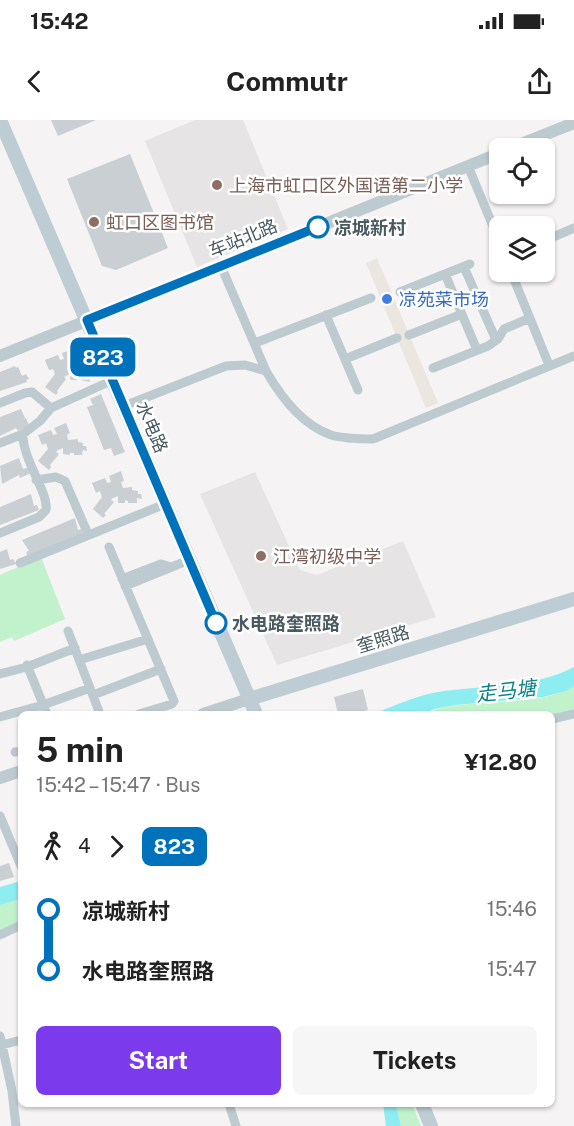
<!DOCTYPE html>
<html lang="en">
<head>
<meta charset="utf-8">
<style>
	:root { --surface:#fff; --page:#f6f6f6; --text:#222; --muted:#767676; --accent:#7c3aed }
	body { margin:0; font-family:"Public Sans","Noto Sans SC",sans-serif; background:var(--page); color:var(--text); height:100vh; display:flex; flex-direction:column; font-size:22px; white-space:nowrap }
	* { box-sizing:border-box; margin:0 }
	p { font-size:20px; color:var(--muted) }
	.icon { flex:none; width:33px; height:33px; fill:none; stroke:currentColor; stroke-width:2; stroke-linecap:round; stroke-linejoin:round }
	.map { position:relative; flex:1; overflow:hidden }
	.sheet { position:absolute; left:18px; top:591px; width:537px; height:396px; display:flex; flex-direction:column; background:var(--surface); border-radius:9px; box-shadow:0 2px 4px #0004 }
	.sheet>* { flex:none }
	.badge { padding:0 12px; border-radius:9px; font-size:21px; line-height:39px }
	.controls { position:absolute; left:489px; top:18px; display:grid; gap:12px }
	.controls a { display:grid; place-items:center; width:66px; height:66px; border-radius:9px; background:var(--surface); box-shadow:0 2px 4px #0004; font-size:30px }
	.map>.badge { position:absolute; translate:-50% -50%; box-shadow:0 0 0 3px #fff }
	.legs { display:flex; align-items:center; gap:9px; height:66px; padding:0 18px; font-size:20px }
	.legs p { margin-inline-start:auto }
	.overview { display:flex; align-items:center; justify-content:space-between; height:102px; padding:0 18px }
	h1 { font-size:33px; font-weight:700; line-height:45px }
	.button { display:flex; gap:12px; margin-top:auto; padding:12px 18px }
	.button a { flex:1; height:69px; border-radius:9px; background:var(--accent); color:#fff; font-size:24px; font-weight:700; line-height:69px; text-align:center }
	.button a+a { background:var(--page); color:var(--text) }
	ul { padding:0 18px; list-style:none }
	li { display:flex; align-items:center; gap:21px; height:60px; font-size:22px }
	li i { display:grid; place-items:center; width:9px; height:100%; margin:0 8px; background:currentColor }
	li i::after { content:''; width:15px; height:15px; margin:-8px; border:4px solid; border-radius:50%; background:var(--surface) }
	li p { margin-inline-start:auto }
	li:first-child i { background:linear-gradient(#0000 50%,currentColor 0) }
	li:last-child i { background:linear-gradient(currentColor 50%,#0000 0) }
	.status { display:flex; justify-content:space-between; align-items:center; height:42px; padding:0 30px; background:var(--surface); direction:ltr }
	.status svg { height:16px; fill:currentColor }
	header { display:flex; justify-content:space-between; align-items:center; height:78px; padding:0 18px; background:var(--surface); font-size:27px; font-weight:700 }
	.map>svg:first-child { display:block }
	.commercial { fill:#ebe6e0 }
	.education { fill:#e6e4e5 }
	.green { fill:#c1f2cc }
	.water { fill:#8dedf0 }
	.building { fill:#c9cfd2 }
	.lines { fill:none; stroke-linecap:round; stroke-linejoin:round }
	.minor { stroke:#bdcacf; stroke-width:9 }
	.tertiary { stroke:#bdcacf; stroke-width:12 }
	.secondary { stroke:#becdd4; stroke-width:14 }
	.line-1-casing { stroke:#fff; stroke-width:14 }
	.line-1 { stroke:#0072bc; stroke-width:9 }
	.education-dot { fill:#8d6e63; stroke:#fff; stroke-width:2 }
	.stop-1-dot { fill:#fff; stroke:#0072bc; stroke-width:3 }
	.shop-dot { fill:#3f7fe0; stroke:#fff; stroke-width:2 }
	.labels { text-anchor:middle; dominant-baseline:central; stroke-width:5; stroke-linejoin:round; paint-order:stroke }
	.education-label { font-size:18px; fill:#785e54; stroke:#fff; text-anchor:start }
	.stop-label { font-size:18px; font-weight:bold; fill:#495a61; stroke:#fff; text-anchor:start }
	.street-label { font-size:18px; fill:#495a61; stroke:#fff }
	.shop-label { font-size:18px; fill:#366cbe; stroke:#fff; text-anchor:start }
	.water-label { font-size:20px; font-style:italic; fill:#0a8185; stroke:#fff }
</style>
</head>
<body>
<div class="status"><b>15:42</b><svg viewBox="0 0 49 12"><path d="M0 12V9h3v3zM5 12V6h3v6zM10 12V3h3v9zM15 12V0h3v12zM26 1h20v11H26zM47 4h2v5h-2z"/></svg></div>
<header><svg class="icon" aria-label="back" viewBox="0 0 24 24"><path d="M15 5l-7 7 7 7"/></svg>Commutr<svg class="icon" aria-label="share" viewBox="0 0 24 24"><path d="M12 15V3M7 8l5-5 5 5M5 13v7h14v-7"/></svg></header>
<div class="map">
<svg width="574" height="1006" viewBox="0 0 574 1006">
	<rect width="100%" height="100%" fill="#f5f3f3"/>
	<path class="commercial" d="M377,138L438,283L426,288L366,143Z"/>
	<path class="education" d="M195,0H243L288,109L197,147L145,21Z
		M255,352L300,450L317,455L403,421L436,497L277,545L200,374Z"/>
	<path class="green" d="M41,437L65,499L14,521L12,517L0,522V455Z
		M574,566V590L552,595L423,594C469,575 534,590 574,566Z
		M21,779V801L0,812V785Z
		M396,984H412L421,1006H401Z"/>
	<path class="water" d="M574,547V566L566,571L543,577L456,585L434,589L423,594H374C396,585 420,574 444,571C488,565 534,568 574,547Z
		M21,761V779L0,785V767Z
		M383,984H396L401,1006H386Z"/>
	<path class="building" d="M51,0H96L58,16Z
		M130,34L168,128L116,150L102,146L67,59Z
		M80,223L90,235L96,249L93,251L88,237L77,226Z
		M73,229L77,238L74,240L76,245L85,244V248H90V262L81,260V258H77V260H70L71,253L64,257L66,259L57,271L58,272L56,275L45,267L55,254L53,249L49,250L45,240L58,235L60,240L64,239L62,233Z
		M15,246L16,248L18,247L22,256L26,254L29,259L26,260L27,262L0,271V252Z
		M101,274L125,332L114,336L111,328L104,330L87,287L93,285L90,279Z
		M21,289L25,298L21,300L26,298L29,306L18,311L16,308L0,316V297Z
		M66,303L70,313L67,315L68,320L78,319V322L83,323V326H86L87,331L83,330L82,335H74V333H70V335L63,334V328L58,330L56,332L59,334L50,345L51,347L49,350L38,341L48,329L46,323L42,325L38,315L51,310L53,315L57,314L54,308Z
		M19,338L23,349L29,347L31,353L20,358L19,355L2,364L0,346Z
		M121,351L124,361L121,362L123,368L132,367V370L138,371V374H141L142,379L137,378V383H128V381L125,380V383H118V376L113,378L111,380L114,382L104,394L106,395L103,398L93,389L102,377L100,371L96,373L92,363L105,358L107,363L111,362L109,356Z
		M31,374L34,386L37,385L39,390L0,405V387Z
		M75,398L78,410L81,409L83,414L28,437L26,432L29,431L22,420Z
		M7,429L10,440L13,439L16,444L0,449V432Z
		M363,569L368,590L353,594H338L334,577Z
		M9,743L14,757L0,761V746Z"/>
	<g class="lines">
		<path class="minor" d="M468,46L500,123
			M544,121L574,108
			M221,146L266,251C281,277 302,305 331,315C345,319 359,319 373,319L574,236
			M464,147L496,220
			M511,152L549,245
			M445,154L477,230
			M400,172L470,144
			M326,195L358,270
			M409,215L462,194
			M255,223L371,178
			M345,239L397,218
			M433,248L488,226L498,219L504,209L530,198
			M0,283L25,273L32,272L51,288
			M124,286L226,246L245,245L266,251
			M0,323L23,314L40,301L51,288L113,260
			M36,360L56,357L65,361L88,414
			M0,413L39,397L46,390C49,373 22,339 23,314
			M109,427L174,581L172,584L139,594
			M20,443L165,384
			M122,459L161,444L171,447
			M125,466L189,440
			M68,511L100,594
			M79,540L148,519
			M27,545L47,594
			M0,554L27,547L75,528
			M93,575L161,549
			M0,597L43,585L90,568
			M552,599L574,594
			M15,632L21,631
			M0,696L21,746
			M0,815L21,805
			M0,916L12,971L16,1006
			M2,925L21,920
			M229,984L236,1006"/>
		<path class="tertiary" d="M511,28L574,3
			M0,236L500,33
			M203,594L249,579
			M0,658L21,651"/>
		<path class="secondary" d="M0,0L256,594
			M249,579L574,479
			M422,984L431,1006"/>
	</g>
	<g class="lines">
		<g class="line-1-casing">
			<path id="line-1" d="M216,503L87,200L318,107"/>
		</g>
		<use href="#line-1" class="line-1"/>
	</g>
	<g class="education-dot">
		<circle cx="217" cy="65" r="6"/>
		<circle cx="94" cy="102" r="6"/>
		<circle cx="261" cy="436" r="6"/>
	</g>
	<g class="stop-1-dot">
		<circle cx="318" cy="107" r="10"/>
		<circle cx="216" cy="503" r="10"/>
	</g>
	<circle class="shop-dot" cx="387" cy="179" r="6"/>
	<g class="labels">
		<g class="education-label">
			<text x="229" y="65">上海市虹口区外国语第二小学</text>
			<text x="106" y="102">虹口区图书馆</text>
			<text x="273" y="436">江湾初级中学</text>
		</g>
		<g class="stop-label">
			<text x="334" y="107">凉城新村</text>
			<text x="232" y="503">水电路奎照路</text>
		</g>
		<g class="street-label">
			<text transform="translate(243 118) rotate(-22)">车站北路</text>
			<text transform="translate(152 307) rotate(67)">水电路</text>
			<text transform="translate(383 519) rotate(-17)">奎照路</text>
		</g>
		<g class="shop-label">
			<text x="399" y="179">凉苑菜市场</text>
		</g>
		<g class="water-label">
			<text transform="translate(506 571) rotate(-7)">走马塘</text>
		</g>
	</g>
</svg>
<div class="controls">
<a><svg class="icon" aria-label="locate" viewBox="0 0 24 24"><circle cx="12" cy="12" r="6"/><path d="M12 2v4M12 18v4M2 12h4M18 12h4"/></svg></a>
<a><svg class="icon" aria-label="layers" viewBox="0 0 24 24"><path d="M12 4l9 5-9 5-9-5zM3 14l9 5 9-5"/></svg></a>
</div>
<b class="badge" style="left:103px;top:237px;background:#0072bc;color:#fff">823</b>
<section class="sheet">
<div class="overview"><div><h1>5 min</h1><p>15:42 – 15:47 · Bus</p></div><b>¥12.80</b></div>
<div class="legs"><svg class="icon" aria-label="walk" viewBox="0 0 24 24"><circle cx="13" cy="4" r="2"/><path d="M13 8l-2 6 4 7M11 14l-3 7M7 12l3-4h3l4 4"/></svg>4<svg class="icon" aria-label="forward" viewBox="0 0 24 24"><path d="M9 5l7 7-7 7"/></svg><b class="badge" style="background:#0072bc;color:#fff">823</b></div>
<ul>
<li><i style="color:#0072bc"></i><b>凉城新村</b><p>15:46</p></li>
<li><i style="color:#0072bc"></i><b>水电路奎照路</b><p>15:47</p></li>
</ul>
<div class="button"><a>Start</a><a>Tickets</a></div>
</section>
</div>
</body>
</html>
